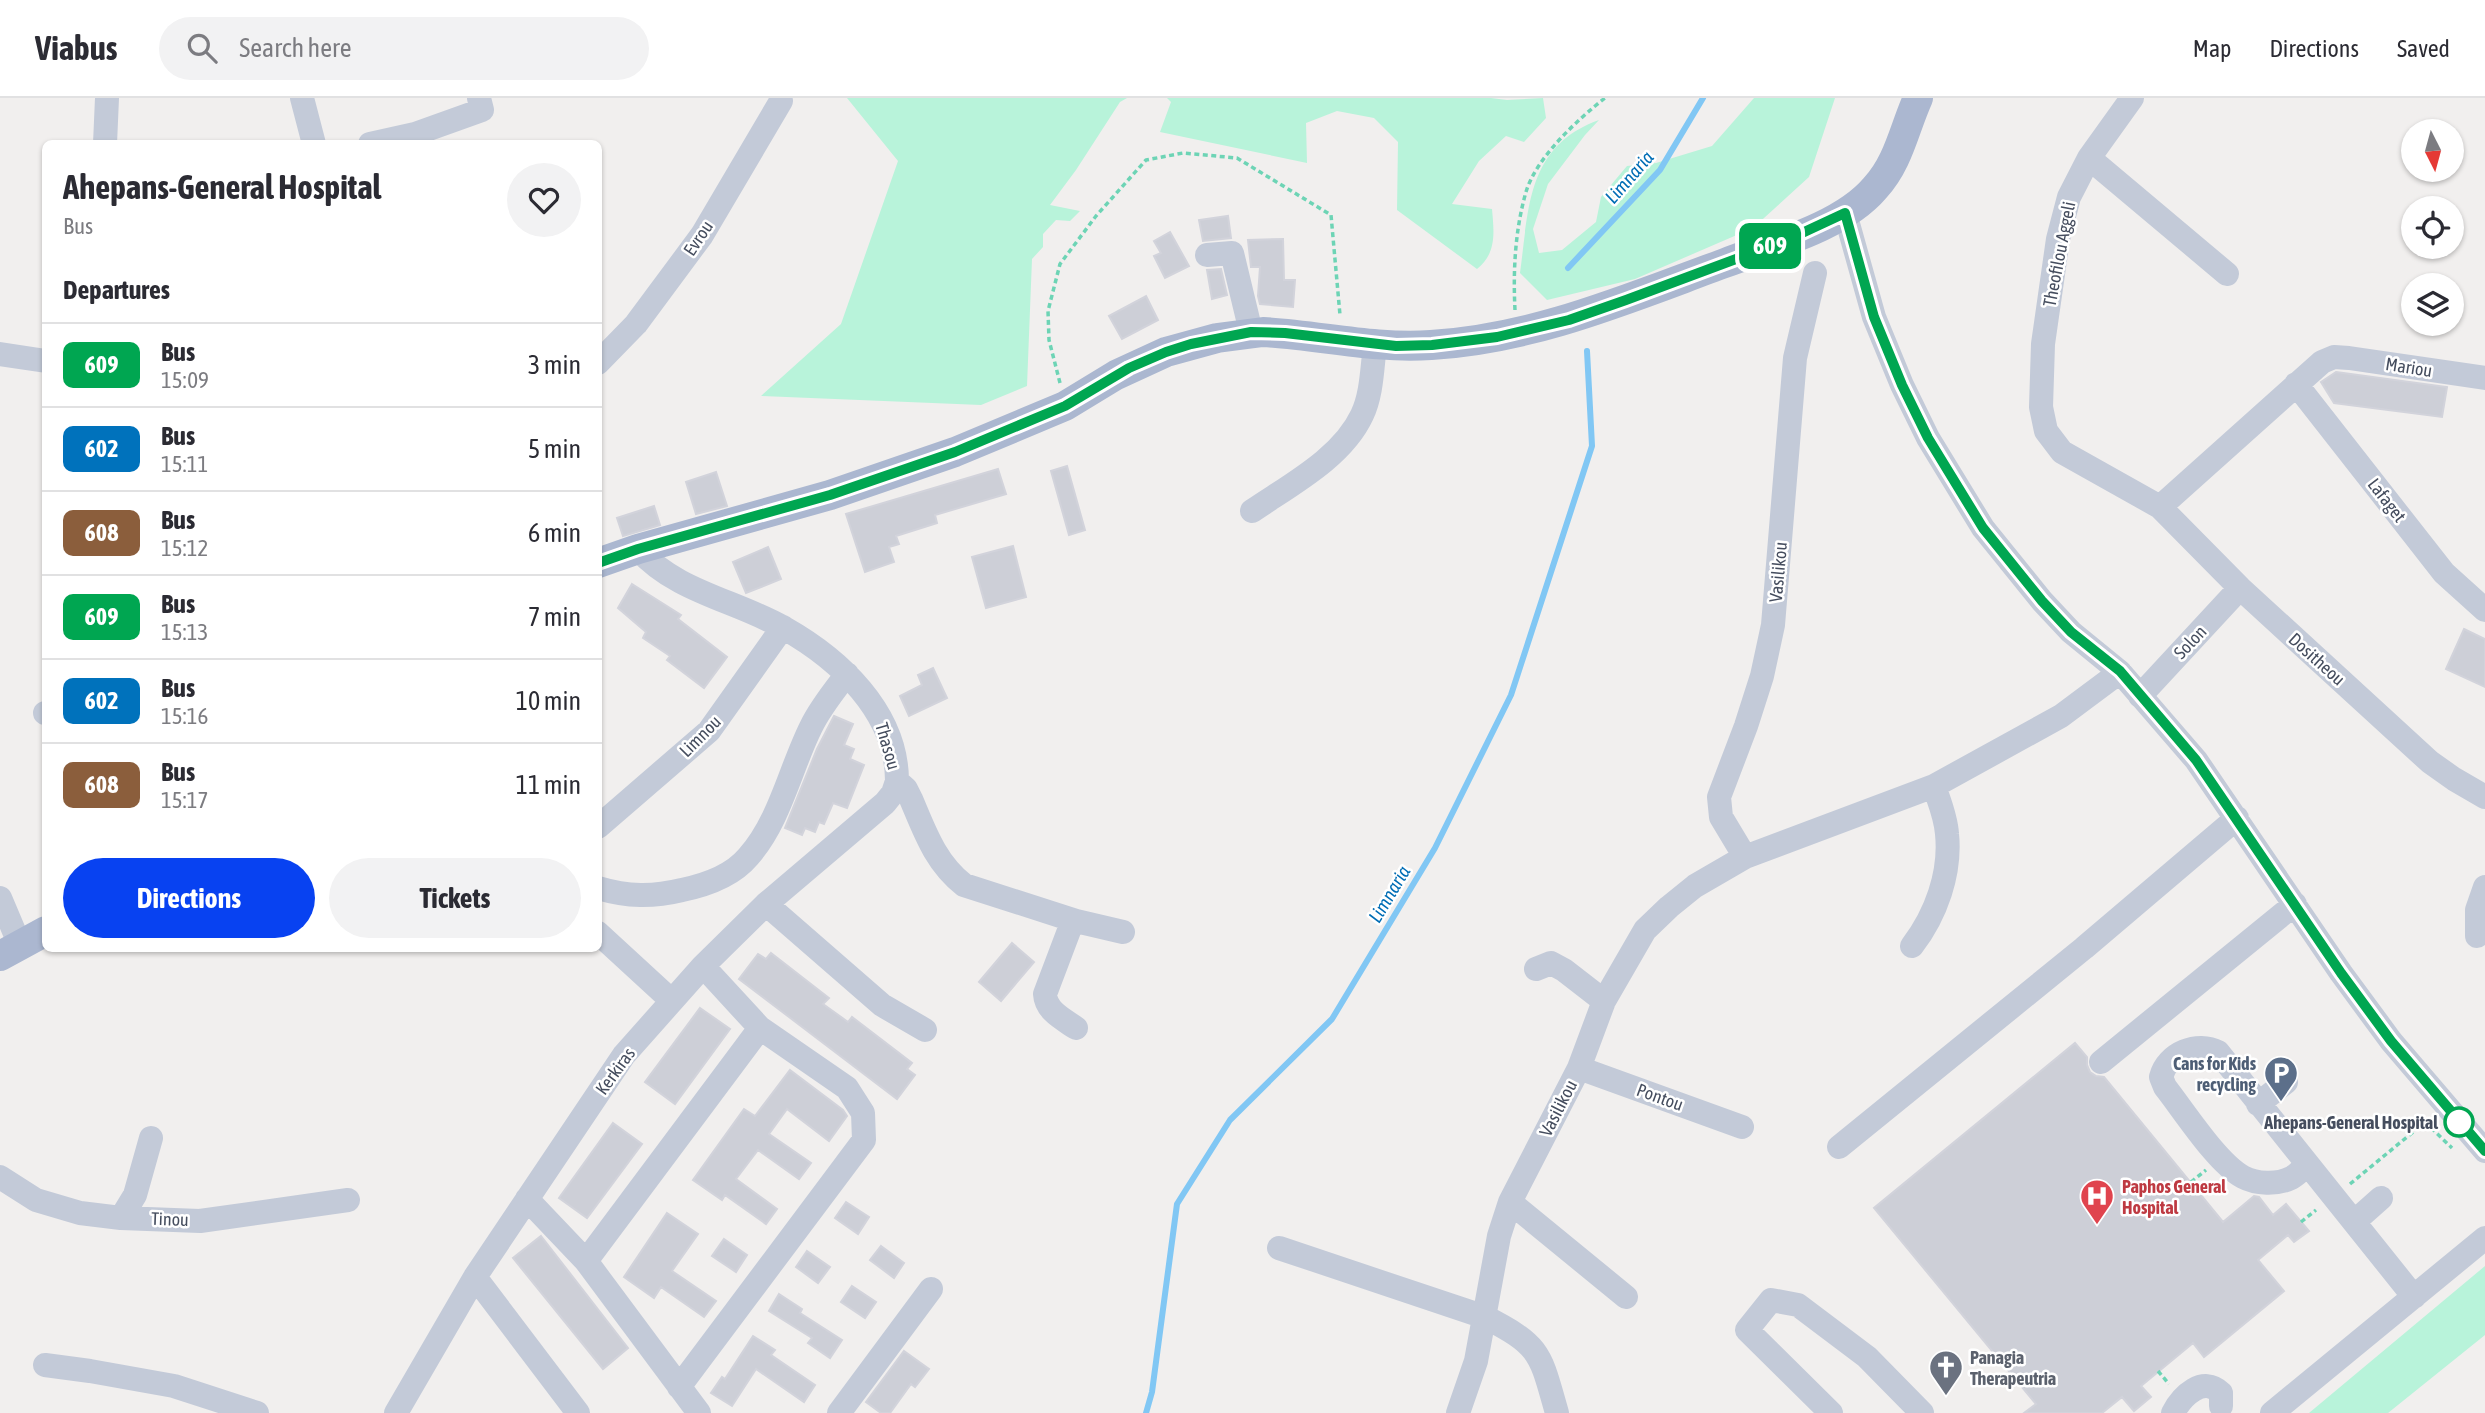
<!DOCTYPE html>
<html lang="en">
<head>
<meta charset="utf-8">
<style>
	:root { --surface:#fff; --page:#f2f2f3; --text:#2b2b33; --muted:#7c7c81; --line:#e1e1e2; --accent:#0842f1 }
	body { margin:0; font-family:"Asap Condensed",sans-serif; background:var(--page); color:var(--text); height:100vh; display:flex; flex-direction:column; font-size:26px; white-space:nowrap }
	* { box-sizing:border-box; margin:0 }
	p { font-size:23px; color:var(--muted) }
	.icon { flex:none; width:38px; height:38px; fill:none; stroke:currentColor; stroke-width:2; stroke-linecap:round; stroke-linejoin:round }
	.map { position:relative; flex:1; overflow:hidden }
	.details { position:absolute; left:42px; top:42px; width:560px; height:812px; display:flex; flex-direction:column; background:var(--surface); border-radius:10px; box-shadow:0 2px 5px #0004 }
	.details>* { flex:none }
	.badge { padding:0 14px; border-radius:10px; font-size:24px; line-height:46px }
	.needle { width:46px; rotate:174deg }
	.tools { position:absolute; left:2401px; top:21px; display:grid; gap:14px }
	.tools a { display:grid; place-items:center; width:63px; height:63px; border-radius:50%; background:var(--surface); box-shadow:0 2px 5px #0004; font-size:35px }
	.map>.badge { position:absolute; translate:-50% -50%; box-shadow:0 0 0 4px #fff }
	h2 { padding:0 21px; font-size:26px; line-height:63px }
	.round { display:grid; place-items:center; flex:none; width:74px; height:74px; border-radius:37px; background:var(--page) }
	.summary { display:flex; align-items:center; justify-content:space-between; height:119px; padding:0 21px }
	h1 { font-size:33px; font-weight:700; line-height:52px }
	.primary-button { display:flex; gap:14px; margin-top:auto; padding:14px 21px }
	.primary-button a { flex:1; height:80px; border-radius:42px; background:var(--accent); color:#fff; font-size:28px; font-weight:700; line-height:80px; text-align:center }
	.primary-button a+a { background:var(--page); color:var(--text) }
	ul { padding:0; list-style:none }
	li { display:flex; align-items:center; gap:21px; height:84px; padding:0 21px; border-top:2px solid var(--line) }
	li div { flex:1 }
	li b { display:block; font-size:26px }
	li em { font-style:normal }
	li .badge { min-width:77px; font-weight:700; text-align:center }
	header { display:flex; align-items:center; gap:42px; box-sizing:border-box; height:98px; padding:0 35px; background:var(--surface); border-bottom:2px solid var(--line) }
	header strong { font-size:33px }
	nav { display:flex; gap:38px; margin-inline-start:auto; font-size:24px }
	.search { width:490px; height:63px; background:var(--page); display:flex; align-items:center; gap:18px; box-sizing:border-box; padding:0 24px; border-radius:38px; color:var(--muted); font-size:26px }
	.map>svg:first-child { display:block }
	.green { fill:#b8f3da }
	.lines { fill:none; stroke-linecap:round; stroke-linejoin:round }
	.stream { stroke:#81c7f4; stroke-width:6 }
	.building { fill:#cdcfd7; stroke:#d2d3db; stroke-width:2 }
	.path { stroke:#6dd4b5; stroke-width:3.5; stroke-dasharray:5 3.5; stroke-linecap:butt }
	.minor { stroke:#c3cad8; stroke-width:24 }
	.major { stroke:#abb7d0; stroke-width:30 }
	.line-casing { stroke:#fff; stroke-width:16 }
	.line { stroke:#00a651; stroke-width:10 }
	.stop-dot { fill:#fff; stroke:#00a651; stroke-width:3.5 }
	.labels { text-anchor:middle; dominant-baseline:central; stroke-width:5; stroke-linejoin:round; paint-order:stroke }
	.street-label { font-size:18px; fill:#454d5e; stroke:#fff }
	.service-label { font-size:18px; font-weight:bold; fill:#4e5e75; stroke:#fff; text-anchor:end }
	.stop-label { font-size:18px; font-weight:bold; fill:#454d5e; stroke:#fff; text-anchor:end }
	.health-label { font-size:18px; font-weight:bold; fill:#be3a42; stroke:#fff; text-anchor:start }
	.worship-label { font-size:18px; font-weight:bold; fill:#5b616d; stroke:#fff; text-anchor:start }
	.water-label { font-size:19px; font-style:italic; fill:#006db5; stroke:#fff }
</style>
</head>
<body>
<header>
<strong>Viabus</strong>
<div class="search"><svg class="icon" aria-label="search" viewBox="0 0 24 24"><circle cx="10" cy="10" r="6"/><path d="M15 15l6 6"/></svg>Search here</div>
<nav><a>Map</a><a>Directions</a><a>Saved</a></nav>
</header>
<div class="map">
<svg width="2485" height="1315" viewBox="0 0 2485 1315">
	<rect width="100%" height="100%" fill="#f1efee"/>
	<path class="green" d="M847,0H1127L1120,4L1076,72L1050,107L1080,113L1070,123L1056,122L1043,136V149L1032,161L1027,288L981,307L761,298L841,226L898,63Z
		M1167,0H1491L1507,2L1543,0L1546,20L1524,44L1506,38L1479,63L1452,106L1492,111C1494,134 1497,155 1477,171L1397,112L1398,44L1374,20L1337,13L1306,25L1307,65L1160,34L1171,4Z
		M1754,0H1835L1809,79L1753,130L1635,181L1547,202L1520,175C1529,109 1527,48 1599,22L1585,37L1548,86L1533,131L1539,155L1562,152L1596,124L1601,99L1627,68L1656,65L1712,48Z
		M2485,1168V1237L2388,1315H2309Z"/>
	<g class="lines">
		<path class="stream" d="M1568,170L1660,72L1703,0
			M1146,1315L1152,1294L1177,1106L1230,1022L1332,921L1435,750L1511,597L1592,348L1587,253"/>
	</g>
	<path class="building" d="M1228,118L1231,140L1203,143L1199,122Z
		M1170,134L1189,168L1165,180L1154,158L1161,155L1154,143Z
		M1283,141L1284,182H1295L1293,209L1260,206L1258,198L1260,169H1251L1248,142Z
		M1221,171L1227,197L1212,201L1207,172Z
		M1146,198L1158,222L1122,241L1109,218Z
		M2336,274L2447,289L2442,319L2334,305L2321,284Z
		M1067,368L1085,432L1069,437L1051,373Z
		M998,371L1006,396L935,417L937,425L896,438L899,446L889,449L894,464L865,474L846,416Z
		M716,374L727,408L696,416L686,384Z
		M654,408L660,427L623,438L617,420Z
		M1013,448L1026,499L986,510L972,459Z
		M768,449L781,481L746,495L733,464Z
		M632,486L681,517L678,521L727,559L704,590L667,562L670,558L643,540L646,534L618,510Z
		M2464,531L2485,541V589L2446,571Z
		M933,570L947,600L909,618L900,598L922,587L918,577Z
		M834,618L853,626L844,647L854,651L850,661L864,667L847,710L833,705L824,726L819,724L815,734L805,730L802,737L785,730L817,651Z
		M1012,845L1034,864L1001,903L979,884Z
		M771,855L829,900L823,906L848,924L852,919L912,965L907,971L915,977L897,1001L739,881L758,856L766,861Z
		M700,910L730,931L675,1006L645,984Z
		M2075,945L2087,959V967L2090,974L2096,978L2104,979L2223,1124L2254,1098L2259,1099L2273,1117L2286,1106L2309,1133L2294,1144L2288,1137L2258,1162L2284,1193L2204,1259L2193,1245L2141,1288L2151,1299L2134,1313L2122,1299L2102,1315H2024L2036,1306L1874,1110Z
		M790,972L843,1012L847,1018L829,1043L787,1011L769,1036L811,1065L799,1081L758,1052L736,1081L777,1111L766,1126L725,1097L722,1102L693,1082L744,1011L755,1018Z
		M613,1025L642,1046L587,1120L559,1100Z
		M846,1104L869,1119L858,1136L835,1120Z
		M667,1115L698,1136L672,1173L716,1203L704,1219L661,1189L654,1200L624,1179Z
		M541,1138L628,1250L603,1271L513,1160Z
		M724,1141L747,1157L736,1174L712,1158Z
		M881,1148L904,1165L894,1180L870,1162Z
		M807,1153L830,1169L818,1185L796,1169Z
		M852,1188L876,1204L865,1220L841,1204Z
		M779,1196L802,1211L800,1215L842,1242L830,1260L808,1245L812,1240L769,1213Z
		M753,1238L775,1252L771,1257L815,1287L804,1304L756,1271L732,1308L711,1295L722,1279L725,1281Z
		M904,1253L929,1271L915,1289L911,1286L890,1315H881L866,1304Z"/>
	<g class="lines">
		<path class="path" d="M1515,212C1513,173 1515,132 1526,94C1536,60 1577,22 1605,0
			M1060,285L1049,242L1048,213L1060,166L1096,118L1146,62L1183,55L1237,60L1331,117L1340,217
			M2425,1024L2452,1050
			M2191,1084L2206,1072
			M2350,1086L2430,1020
			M2301,1124L2316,1112
			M2158,1273L2169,1286"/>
		<path class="minor" d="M302,0L314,46
			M2132,0L2089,60L2069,99L2058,141L2043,246L2041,309L2046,333L2062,354L2160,409L2240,490L2430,664L2454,681L2485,699
			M105,46L107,0
			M370,46L415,36L482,12L479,0
			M2089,60L2227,176
			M1845,115L1874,219L1902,287L1928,340L1983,430L2042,503L2071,534L2120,574L2196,662L2341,875L2391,943L2485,1053
			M1207,157L1232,155L1251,234
			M0,256L46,263
			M598,265L636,226L702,137L781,3
			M2296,286L2444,475L2485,512
			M2160,409L2322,264L2334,259L2349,260L2485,280
			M1252,413C1290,387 1342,360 1362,317C1372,296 1372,270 1375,247
			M638,451C676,494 735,502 784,530C839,561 897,614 897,683L906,691L911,701C925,734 935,764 964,787L1076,823L1123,834
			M2140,598L2240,490
			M45,615H46
			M598,729L709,633L783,529
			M1745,759L1721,719L1719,699L1746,628L1762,578L1773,527L1795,260L1815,175
			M598,790C628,799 653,799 682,792C706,787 732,778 748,759C780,723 790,671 811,629C820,610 834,593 847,576
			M0,800L19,845
			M766,806L882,907L925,932
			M1073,822L1045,896C1046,913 1063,921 1076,930
			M598,835L672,903
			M2477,838V812L2485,789
			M1912,848C1936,817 1951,775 1947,736C1946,719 1939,703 1934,688
			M1536,871L1551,865L1564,872L1604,903
			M2101,964L2295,806
			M1579,970L1742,1029
			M2258,1006L2286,984
			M1839,1049L2084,850L2237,720
			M2308,1067C2302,1071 2297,1077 2291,1080C2277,1087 2256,1086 2243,1079C2217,1065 2184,1013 2165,989L2161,979C2167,955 2198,943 2218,954L2414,1199
			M0,1079L36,1102L80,1115L121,1120L200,1123L348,1102
			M527,1101L586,1163L699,1315
			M1510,1104L1626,1199
			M121,1120L135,1097L151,1040
			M2354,1124L2381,1100
			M1279,1150L1485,1219C1542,1248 1540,1256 1557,1315
			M586,1163L760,930
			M475,1179L578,1315
			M45,1267L90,1273L174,1288L257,1315
			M679,1289L864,1042L863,1015L847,990L760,930L703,868
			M396,1315L475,1179L624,957L703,868L766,806L885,705L893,695L897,683
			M839,1315L931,1191
			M1458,1315L1476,1263L1499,1138L1510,1104L1579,970L1604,903L1645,832L1669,809L1695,788L1745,759L1934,688L2061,618L2120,574
			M1831,1315L1747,1232L1771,1202L1798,1207L1867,1259L1922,1315
			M2173,1315C2182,1298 2203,1277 2221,1295V1308
			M2272,1315L2485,1140"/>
		<path class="major" d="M598,465L638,451L830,397L955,354L1065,308L1116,277L1166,254L1217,240L1263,234C1319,237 1374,251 1431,247C1534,241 1629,200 1725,165C1772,147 1842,129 1875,90C1899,64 1904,31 1918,0
			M0,858L46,833"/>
	</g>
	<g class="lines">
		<g class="line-casing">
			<path id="line" d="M598,465L638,451L830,397L955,354L1065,308L1129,270L1166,254L1191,246L1251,234L1285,235L1396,248L1432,247L1497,239L1569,222L1626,202L1787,142L1845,115L1874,219L1902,287L1928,340L1983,430L2042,503L2071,534L2120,573L2196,662L2341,875L2391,943L2485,1053"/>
		</g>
		<use href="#line" class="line"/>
	</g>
	<defs>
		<g id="parking-pin" transform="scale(1.75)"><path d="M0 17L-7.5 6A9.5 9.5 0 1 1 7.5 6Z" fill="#5c6f8a" stroke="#fff"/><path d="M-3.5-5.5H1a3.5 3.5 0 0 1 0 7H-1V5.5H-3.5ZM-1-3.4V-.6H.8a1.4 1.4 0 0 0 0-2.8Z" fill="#fff"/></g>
		<g id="hospital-pin" transform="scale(1.75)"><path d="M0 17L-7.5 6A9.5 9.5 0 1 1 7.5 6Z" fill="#e0444e" stroke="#fff"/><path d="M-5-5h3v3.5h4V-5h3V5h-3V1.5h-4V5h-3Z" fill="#fff"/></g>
		<g id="church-pin" transform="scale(1.75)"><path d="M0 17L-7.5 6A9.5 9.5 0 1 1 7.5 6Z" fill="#6b7280" stroke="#fff"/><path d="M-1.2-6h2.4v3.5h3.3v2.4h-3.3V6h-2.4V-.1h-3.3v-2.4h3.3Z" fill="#fff"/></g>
	</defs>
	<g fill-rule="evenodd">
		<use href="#parking-pin" x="2281" y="975"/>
		<use href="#hospital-pin" x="2097" y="1098"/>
		<use href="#church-pin" x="1946" y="1269"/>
	</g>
	<circle class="stop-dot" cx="2459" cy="1024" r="14"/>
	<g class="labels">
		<g class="street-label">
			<text transform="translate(698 140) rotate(-56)">Evrou</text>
			<text transform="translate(2059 156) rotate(-79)">Theofilou Aggeli</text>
			<text transform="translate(2409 269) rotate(9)">Mariou</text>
			<text transform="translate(2387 402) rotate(52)">Lafaget</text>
			<text transform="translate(1778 474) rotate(-85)">Vasilikou</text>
			<text transform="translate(2190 544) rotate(-47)">Solon</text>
			<text transform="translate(2317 561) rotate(42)">Dositheou</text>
			<text transform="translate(700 638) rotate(-45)">Limnou</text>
			<text transform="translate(888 648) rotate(74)">Thasou</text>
			<text transform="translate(615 973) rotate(-54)">Kerkiras</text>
			<text transform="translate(1660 999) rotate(20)">Pontou</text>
			<text transform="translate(1558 1010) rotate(-63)">Vasilikou</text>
			<text transform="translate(170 1121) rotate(2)">Tinou</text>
		</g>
		<g class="service-label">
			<text x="2256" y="965">Cans for Kids<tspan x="2256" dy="21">recycling</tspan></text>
		</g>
		<g class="stop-label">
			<text x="2438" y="1024">Ahepans-General Hospital</text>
		</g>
		<g class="health-label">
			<text x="2122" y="1088">Paphos General<tspan x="2122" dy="21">Hospital</tspan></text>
		</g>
		<g class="worship-label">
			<text x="1970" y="1259">Panagia<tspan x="1970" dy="21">Therapeutria</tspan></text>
		</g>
		<g class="water-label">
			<text transform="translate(1629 79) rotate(-49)">Limnaria</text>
			<text transform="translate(1389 796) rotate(-59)">Limnaria</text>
		</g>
	</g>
</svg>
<div class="tools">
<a><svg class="needle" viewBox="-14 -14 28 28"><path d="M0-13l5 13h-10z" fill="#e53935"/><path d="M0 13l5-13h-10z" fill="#7c7c81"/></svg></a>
<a><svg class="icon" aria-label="locate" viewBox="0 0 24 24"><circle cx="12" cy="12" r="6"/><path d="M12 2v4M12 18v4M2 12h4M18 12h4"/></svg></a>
<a><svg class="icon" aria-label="layers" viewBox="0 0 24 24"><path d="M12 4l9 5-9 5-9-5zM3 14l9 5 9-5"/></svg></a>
</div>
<b class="badge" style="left:1770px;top:148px;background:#00a651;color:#fff">609</b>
<section class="details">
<div class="summary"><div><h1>Ahepans-General Hospital</h1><p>Bus</p></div><a class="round"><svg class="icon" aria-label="heart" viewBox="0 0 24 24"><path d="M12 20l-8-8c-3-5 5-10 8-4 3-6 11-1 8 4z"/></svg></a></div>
<h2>Departures</h2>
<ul>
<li><span class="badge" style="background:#00a651;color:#fff">609</span><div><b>Bus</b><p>15:09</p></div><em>3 min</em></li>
<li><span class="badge" style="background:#0072bc;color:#fff">602</span><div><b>Bus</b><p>15:11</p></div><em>5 min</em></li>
<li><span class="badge" style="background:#8b5e3c;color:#fff">608</span><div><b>Bus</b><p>15:12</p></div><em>6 min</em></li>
<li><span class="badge" style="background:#00a651;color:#fff">609</span><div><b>Bus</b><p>15:13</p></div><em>7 min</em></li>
<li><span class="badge" style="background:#0072bc;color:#fff">602</span><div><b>Bus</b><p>15:16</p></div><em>10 min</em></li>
<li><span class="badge" style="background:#8b5e3c;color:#fff">608</span><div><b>Bus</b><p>15:17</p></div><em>11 min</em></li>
</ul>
<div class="primary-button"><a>Directions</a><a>Tickets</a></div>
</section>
</div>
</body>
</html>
